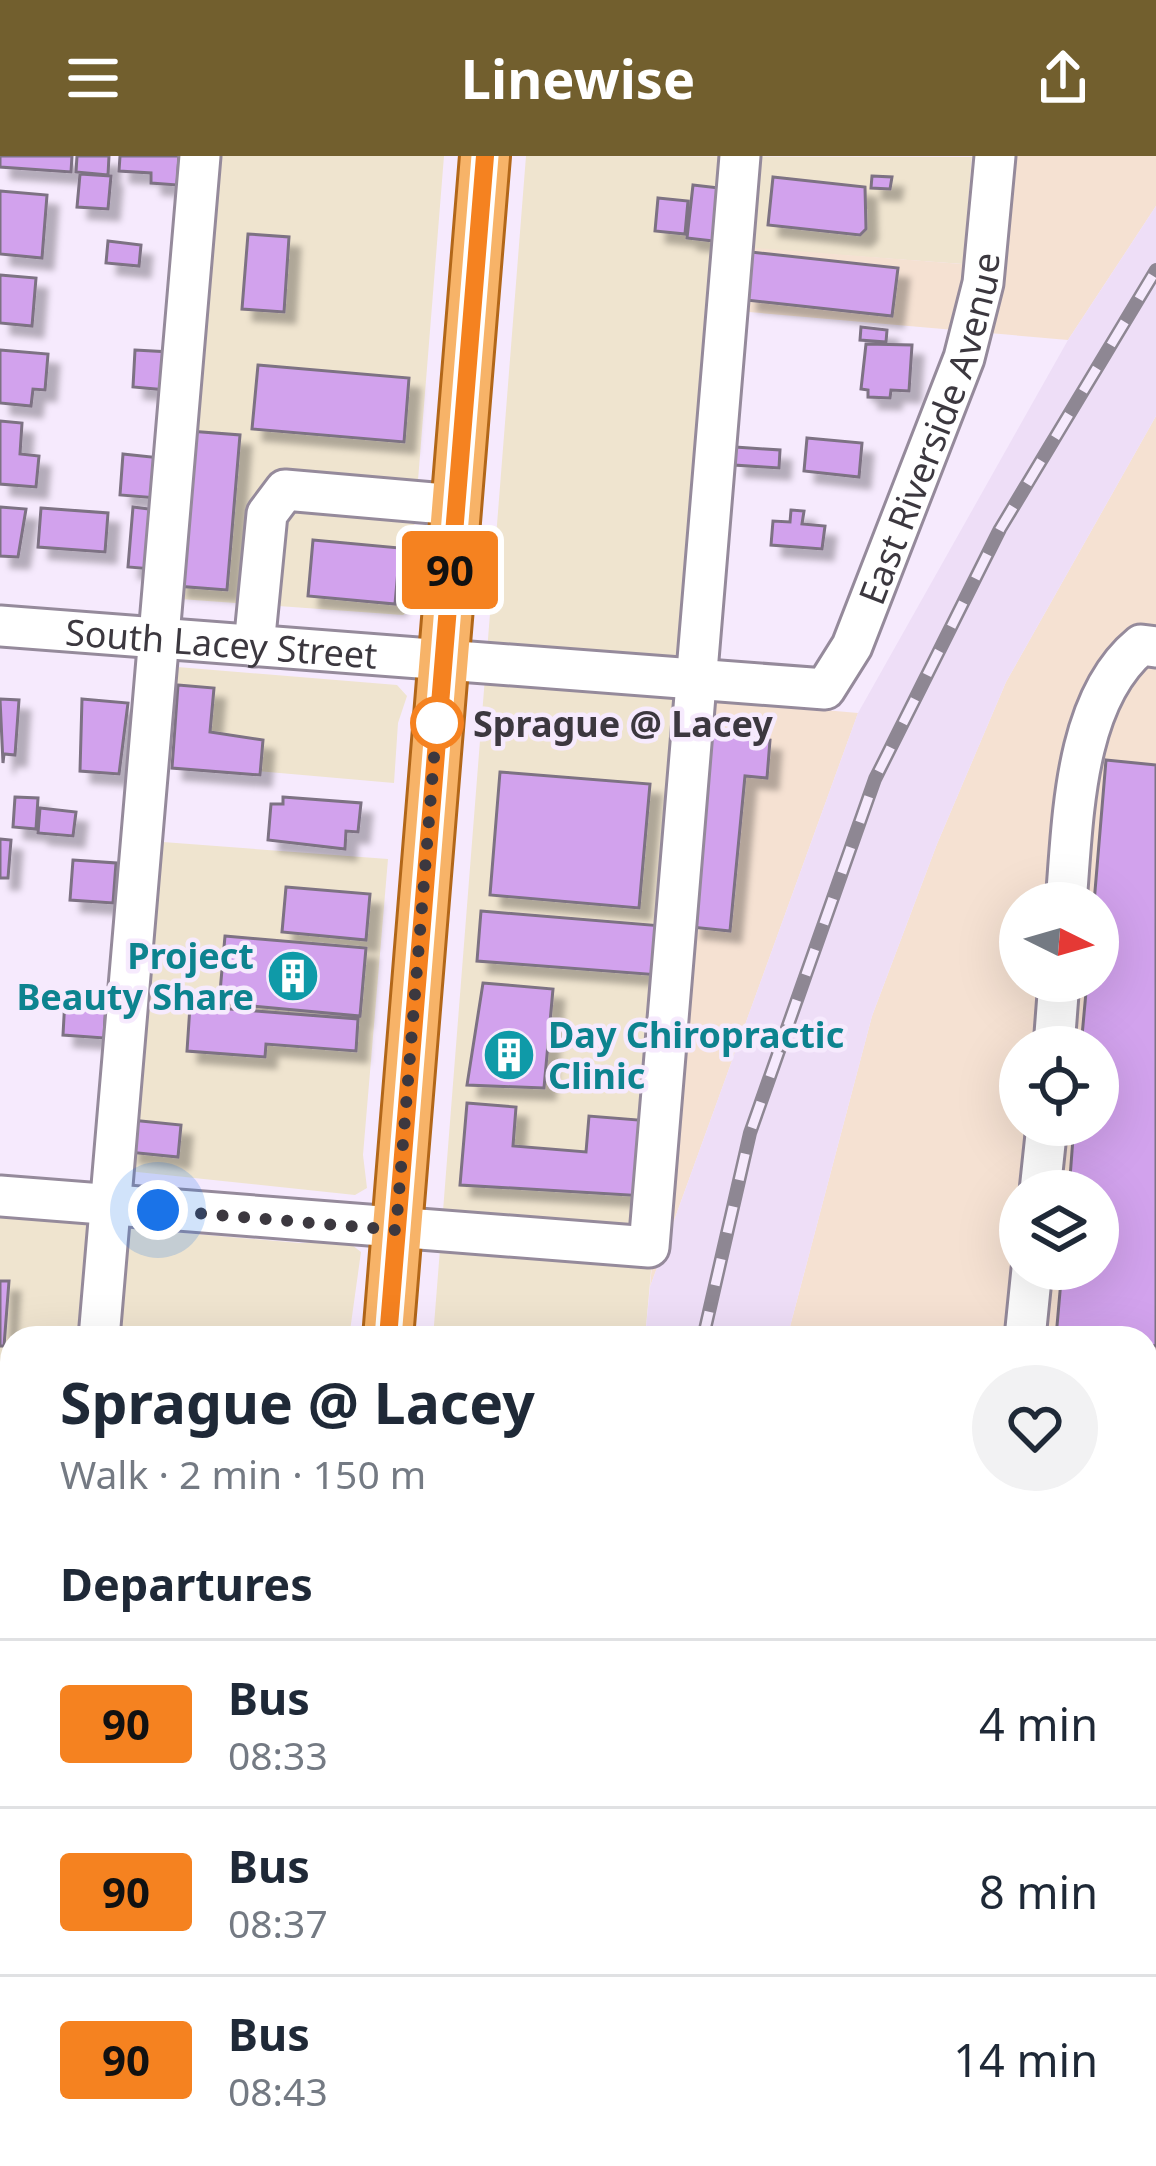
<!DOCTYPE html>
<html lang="en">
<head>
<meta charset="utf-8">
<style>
	:root { --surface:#fff; --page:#f2f2f3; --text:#1f2937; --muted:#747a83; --line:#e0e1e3; --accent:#725f2e }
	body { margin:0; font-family:"Noto Sans",sans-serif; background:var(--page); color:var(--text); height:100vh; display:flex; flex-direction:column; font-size:45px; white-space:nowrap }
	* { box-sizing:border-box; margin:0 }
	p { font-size:39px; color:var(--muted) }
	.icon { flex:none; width:66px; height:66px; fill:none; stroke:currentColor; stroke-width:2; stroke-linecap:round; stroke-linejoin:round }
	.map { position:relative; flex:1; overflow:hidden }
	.details { position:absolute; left:0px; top:1170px; width:1158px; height:840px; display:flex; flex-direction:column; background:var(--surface); border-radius:36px 36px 0 0; box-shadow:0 12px 48px #0002 }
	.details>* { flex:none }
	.badge { padding:0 24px; border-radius:9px; font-size:42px; line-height:78px }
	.needle { width:78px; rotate:95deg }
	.fabs { position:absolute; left:999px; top:726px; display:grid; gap:24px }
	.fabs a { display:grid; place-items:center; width:120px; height:120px; border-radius:50%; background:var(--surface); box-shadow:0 12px 48px #0002; font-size:60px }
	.you { position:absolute; width:60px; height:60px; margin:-30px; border:9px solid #fff; border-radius:50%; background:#1a73e8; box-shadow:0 0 0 18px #1a73e833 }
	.map>.badge { position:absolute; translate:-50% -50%; box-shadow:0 0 0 6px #fff }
	h2 { padding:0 60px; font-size:45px; line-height:108px }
	.round { display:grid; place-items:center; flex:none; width:126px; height:126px; border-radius:63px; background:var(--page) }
	.head { display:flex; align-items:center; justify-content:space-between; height:204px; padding:0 60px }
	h1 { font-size:57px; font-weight:700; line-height:90px }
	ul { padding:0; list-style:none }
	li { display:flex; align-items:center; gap:36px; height:168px; padding:0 60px; border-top:3px solid var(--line) }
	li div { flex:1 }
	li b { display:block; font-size:45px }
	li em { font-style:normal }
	li .badge { min-width:132px; font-weight:700; text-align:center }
	header { display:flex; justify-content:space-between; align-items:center; height:156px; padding:0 60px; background:var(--accent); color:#fff; font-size:54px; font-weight:700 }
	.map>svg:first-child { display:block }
	.commercial { fill:#efe4cf }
	.industrial { fill:#f5e1d2; fill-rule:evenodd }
	.built { fill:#eedef7 }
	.building { fill:#d2a2ed; stroke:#7d7283; stroke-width:3; filter:url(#shadow) }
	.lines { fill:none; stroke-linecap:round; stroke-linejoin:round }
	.minor-casing { stroke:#958a9b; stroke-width:45 }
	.major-casing { stroke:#b26719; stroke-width:54 }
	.minor { stroke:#fff; stroke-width:39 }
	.major { stroke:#f7b368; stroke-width:48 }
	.rail-casing { stroke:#8e8793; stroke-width:14 }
	.rail { stroke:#f6eafd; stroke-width:9; stroke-dasharray:27; stroke-linecap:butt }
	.line-casing { stroke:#fff; stroke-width:27 }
	.line { stroke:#f58220; stroke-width:18 }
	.walk { stroke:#3c383f; stroke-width:12; stroke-dasharray:0 21.6 }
	.stop-dot { fill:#fff; stroke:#f58220; stroke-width:6 }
	.labels { text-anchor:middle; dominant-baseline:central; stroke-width:9; stroke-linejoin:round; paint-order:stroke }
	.street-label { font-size:36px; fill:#3c383f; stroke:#f6eafd }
	.stop-label { font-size:36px; font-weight:bold; fill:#3c383f; stroke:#f6eafd; text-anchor:start }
	.culture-label { font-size:36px; font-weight:bold; fill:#0d838f; stroke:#f6eafd; text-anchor:end }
</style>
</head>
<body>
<header><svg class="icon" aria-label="menu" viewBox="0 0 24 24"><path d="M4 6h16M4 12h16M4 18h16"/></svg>Linewise<svg class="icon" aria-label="share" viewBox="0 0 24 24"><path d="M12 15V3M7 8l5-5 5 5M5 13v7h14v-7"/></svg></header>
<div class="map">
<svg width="1156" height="2010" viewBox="0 0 1156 2010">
	<defs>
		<filter id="shadow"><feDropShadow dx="11" dy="11" stdDeviation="3" flood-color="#0004"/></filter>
	</defs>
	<rect width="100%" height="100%" fill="#f6eafd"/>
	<path class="commercial" d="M191,0H444L410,424L414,451L403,459L153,441Z
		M526,0L972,1L963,108L743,92L645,1182H433Z
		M165,510L397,529L407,540L398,567L394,627L156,606Z
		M123,683L388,703L363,999L367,1032L355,1039L99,1012Z
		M0,1061L300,1087L347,1085L361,1096L349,1182H12V1998H283L282,2010H0Z"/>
	<path class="industrial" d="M973,0H1156V50L1068,184L737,155L743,91L962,108Z
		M1156,260V2010H815L808,1998H1146V1182H787L872,860L937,688L1006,526ZM1020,747H1098V825H1020ZM1020,891H1098V969H1020ZM1020,1035H1098V1113H1020Z
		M702,543L858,557L650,1131Z"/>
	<path class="built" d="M1156,50V260L1006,526L937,688L872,860L787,1182H645L650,1131L858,557L1068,184Z
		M674,1998H808L815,2010H777Z"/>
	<path class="building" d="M0,0H72L71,16L0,11Z
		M77,0H109L108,19L76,16Z
		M120,0H179L177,29L151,27V17L119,15Z
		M80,18L111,20L108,53L77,51Z
		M872,20L892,21L890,33L871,32Z
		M773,21L865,31L866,73L860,79L768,69Z
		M693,29L728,33L722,86L687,82Z
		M0,35L47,39L42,102L0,98Z
		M658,42L688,45L685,78L655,75Z
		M248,78L289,81L284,156L242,153Z
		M108,85L141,89L139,110L106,107Z
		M751,96L898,112L892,160L746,144Z
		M0,119L36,122L32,170L0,167Z
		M861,171L887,174L886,186L860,184Z
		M866,188L912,189L909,235L891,234L890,242L868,241V234L861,233Z
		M0,194L48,198L45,234L33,233L31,250L0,247Z
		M135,194L170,196L167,234L133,231Z
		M258,209L409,222L404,286L252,273Z
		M0,265L22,267L20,298L39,300L36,331L0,328Z
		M189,275L240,279L227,434L176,430Z
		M807,282L862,287L859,321L804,315Z
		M735,291L780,294L779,312L734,309Z
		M123,298L161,302L157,342L120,339Z
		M0,351L26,353L18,401L0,400Z
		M133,351L157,354L152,413L128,411Z
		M41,352L108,357L105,396L38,391Z
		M791,354L804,355L802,368L825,370L822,393L771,389L773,365L790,366Z
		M313,384L400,392L395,448L308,440Z
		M178,529L214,532L210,576L263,584L260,619L172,612Z
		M0,543L19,544L15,599L4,598L3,607Z
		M82,543L128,547L119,618L80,615Z
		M709,578L770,584L767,622L745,620L730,775L691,771Z
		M1106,604L1156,609V1190L1146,1189V1182L1056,1181L1062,1113H1098V1035H1069L1074,969H1098V891H1081L1087,825H1098V747H1094Z
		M500,616L650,628L639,752L490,739Z
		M15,641L38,642L36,673L13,671Z
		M283,641L361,647L358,676L346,675L345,693L268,684L271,648H283Z
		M40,652L76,656L73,680L38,677Z
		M0,683L11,684L8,722H0Z
		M73,704L116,707L113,747L70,744Z
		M286,731L370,738L366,784L282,776Z
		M481,755L663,770L659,819L477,805Z
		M225,780L366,792L360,860L219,847Z
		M483,827L553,833L544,932L467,929Z
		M65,842L106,844L104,882L63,879Z
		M190,850L358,863L356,895L266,888L265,901L187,895Z
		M467,947L516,951L513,990L586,996L589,960L651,965L645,1040L460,1029Z
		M131,964L181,969L178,1001L128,996Z
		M0,1125H9L4,1190H0Z
		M206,1173L249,1177V1182H205Z
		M0,1987L12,1988V1998H25L24,2010H0Z
		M52,1998H145L144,2010H51Z"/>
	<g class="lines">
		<g class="minor-casing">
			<g id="minor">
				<path id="s1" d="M0,470L825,533L852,490L964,202L983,127L995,0"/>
				<path d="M254,490L267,358L285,334L456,349"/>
				<path d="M1066,747C1073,666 1073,545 1141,489L1156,491"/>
				<path d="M1054,891L1059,825"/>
				<path d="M1040,1035L1047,969"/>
				<path d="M0,1040L649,1091L740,0"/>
				<path d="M99,1182L200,0"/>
				<path d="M1025,1182L1032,1113"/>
				<path d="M1146,1256H1156"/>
				<path d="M0,1374L12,1375"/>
				<path d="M0,1886L12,1887"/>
				<path d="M322,1998L504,2010"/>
			</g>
		</g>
		<g class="major-casing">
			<path id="major" d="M388,1182L485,0
				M321,2010L322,1998"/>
		</g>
		<use href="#minor" class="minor"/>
		<use href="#major" class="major"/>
		<g class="rail-casing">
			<path id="rail" d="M703,1182L750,977L875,623L1000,373L1156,114
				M605,2010L606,1998"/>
		</g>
		<use href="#rail" class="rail"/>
	</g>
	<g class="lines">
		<g class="line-casing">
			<path id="line" d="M388,1182L485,0"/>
		</g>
		<use href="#line" class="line"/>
		<path class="walk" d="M158,1054L396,1074L438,552L437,567"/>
	</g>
	<defs>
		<g id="building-disc" transform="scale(2.7)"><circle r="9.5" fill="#0f9aa8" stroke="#f6eafd"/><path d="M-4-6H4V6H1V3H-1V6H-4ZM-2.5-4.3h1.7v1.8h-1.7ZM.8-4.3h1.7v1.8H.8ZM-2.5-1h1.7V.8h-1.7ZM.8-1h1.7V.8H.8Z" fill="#fff"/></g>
	</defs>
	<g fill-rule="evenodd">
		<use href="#building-disc" x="293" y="820"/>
		<use href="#building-disc" x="509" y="899"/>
	</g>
	<circle class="stop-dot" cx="437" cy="567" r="24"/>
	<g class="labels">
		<g class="street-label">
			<text stroke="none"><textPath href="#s1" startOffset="1110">East Riverside Avenue</textPath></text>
			<text stroke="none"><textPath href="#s1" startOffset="222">South Lacey Street</textPath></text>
		</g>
		<g class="stop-label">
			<text x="473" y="567">Sprague @ Lacey</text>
		</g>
		<g class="culture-label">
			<text x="254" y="799">Project<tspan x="254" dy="41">Beauty Share</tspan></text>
			<text x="548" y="878" text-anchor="start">Day Chiropractic<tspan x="548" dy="41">Clinic</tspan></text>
		</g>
	</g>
</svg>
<div class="fabs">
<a><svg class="needle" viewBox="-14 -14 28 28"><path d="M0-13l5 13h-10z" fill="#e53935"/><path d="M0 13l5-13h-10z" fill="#747a83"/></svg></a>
<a><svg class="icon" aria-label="locate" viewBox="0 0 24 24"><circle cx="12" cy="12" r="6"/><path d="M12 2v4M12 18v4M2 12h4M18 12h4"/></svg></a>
<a><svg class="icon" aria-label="layers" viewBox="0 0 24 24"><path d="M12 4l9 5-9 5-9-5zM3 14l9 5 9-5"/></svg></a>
</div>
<div class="you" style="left:158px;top:1054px"></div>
<b class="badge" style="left:450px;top:414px;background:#f58220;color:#111">90</b>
<section class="details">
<div class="head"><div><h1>Sprague @ Lacey</h1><p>Walk · 2 min · 150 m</p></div><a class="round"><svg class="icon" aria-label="heart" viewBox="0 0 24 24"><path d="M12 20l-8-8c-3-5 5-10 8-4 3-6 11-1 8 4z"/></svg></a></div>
<h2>Departures</h2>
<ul>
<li><span class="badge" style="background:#f58220;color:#111">90</span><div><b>Bus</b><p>08:33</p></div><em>4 min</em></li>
<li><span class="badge" style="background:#f58220;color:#111">90</span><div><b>Bus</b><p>08:37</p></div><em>8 min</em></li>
<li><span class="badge" style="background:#f58220;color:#111">90</span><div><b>Bus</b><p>08:43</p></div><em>14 min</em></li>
</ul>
</section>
</div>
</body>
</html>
